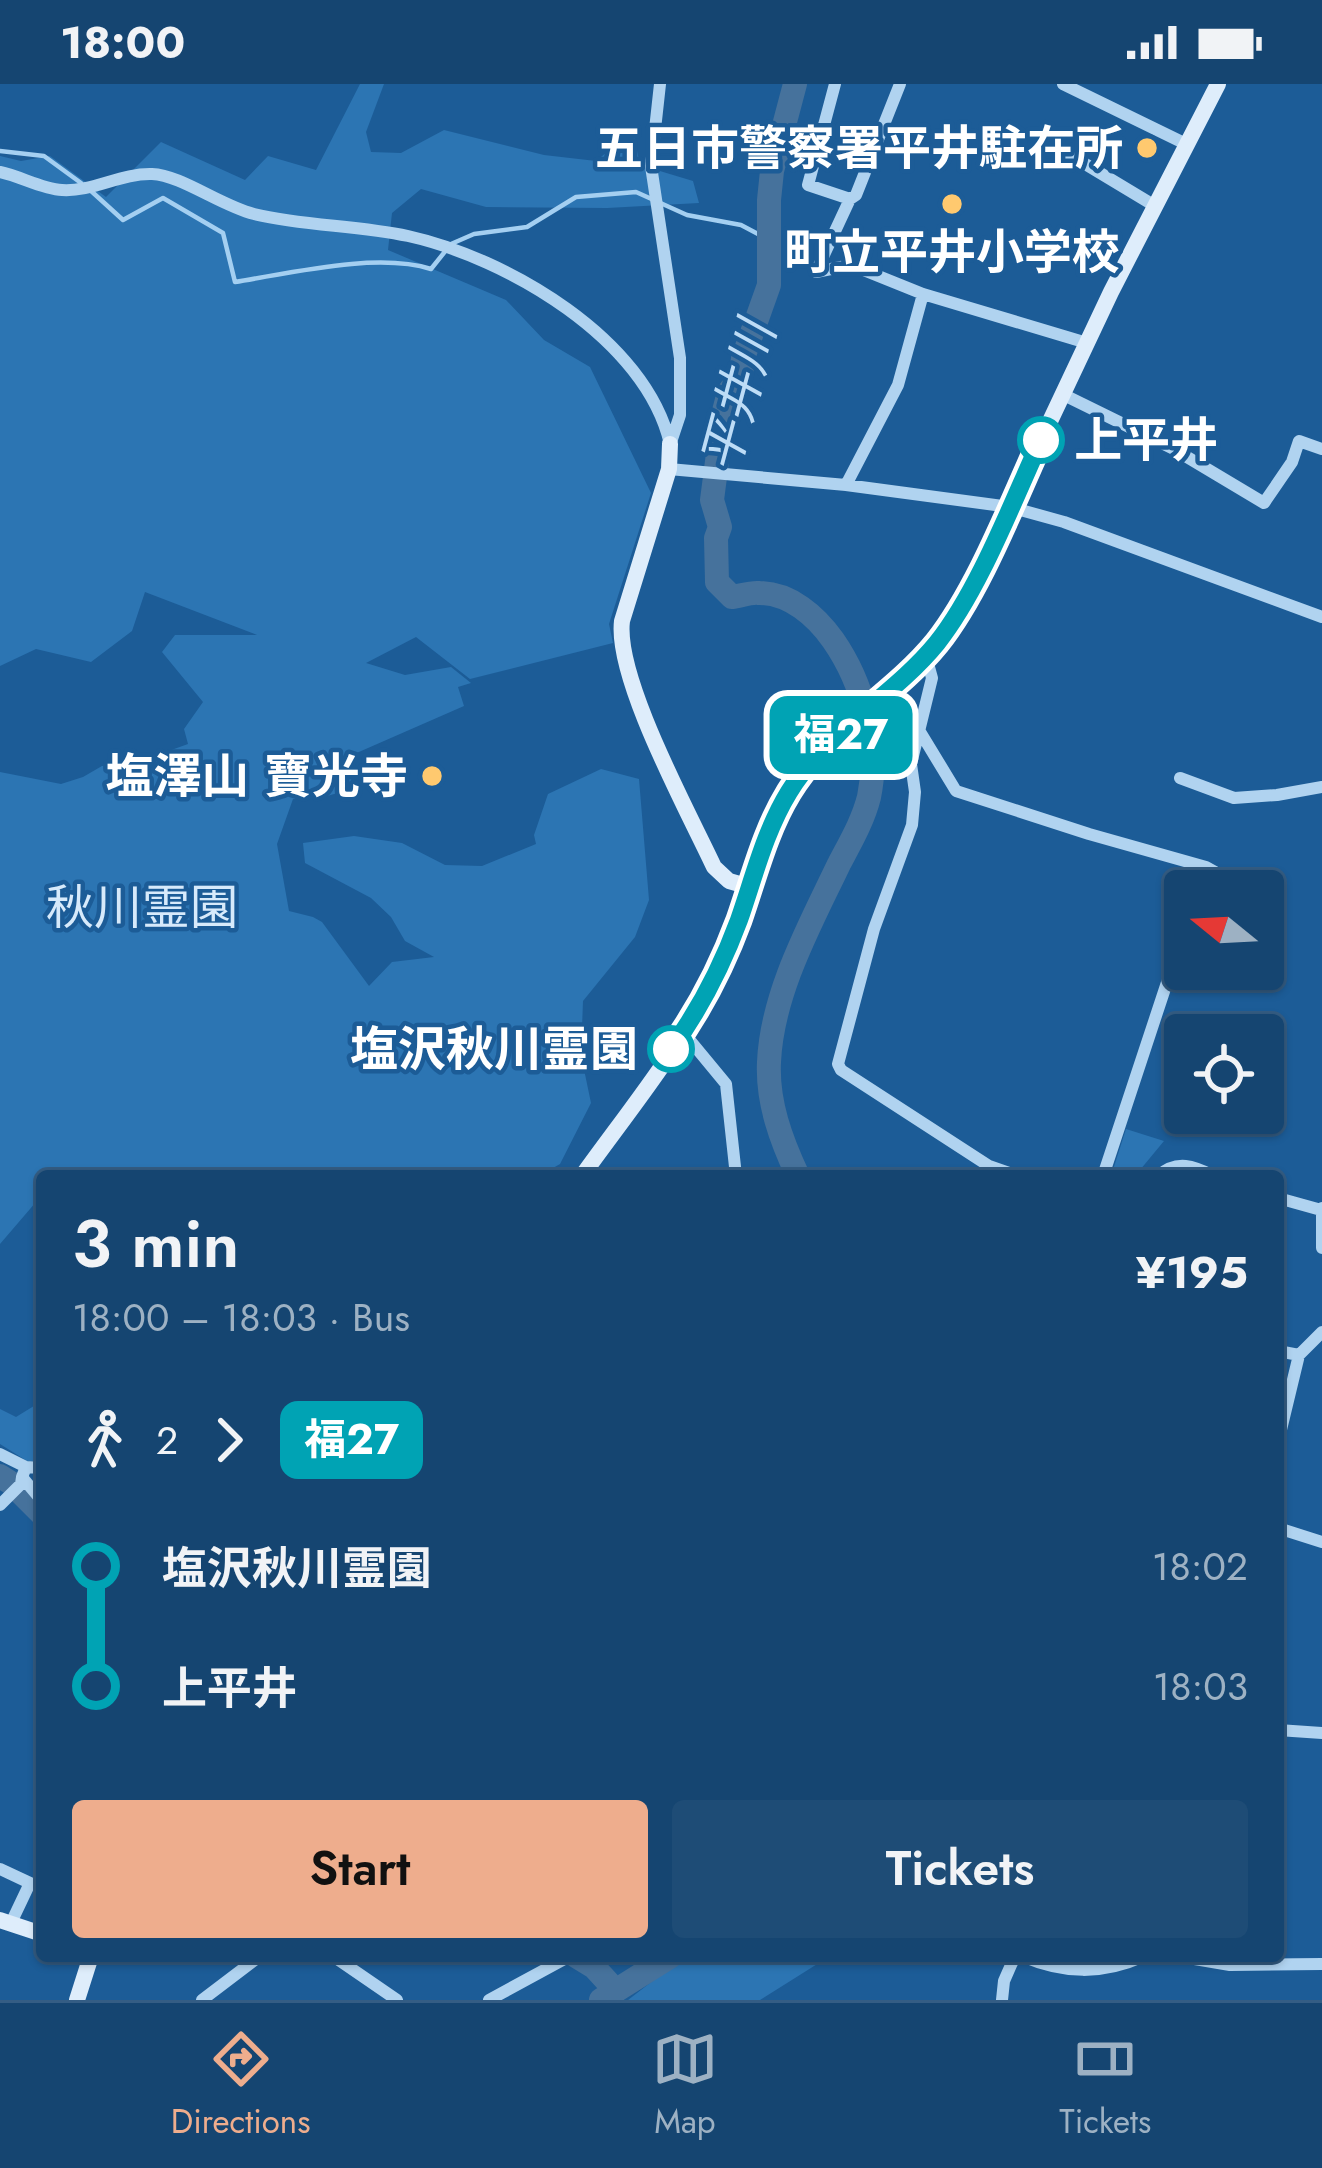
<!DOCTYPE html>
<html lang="en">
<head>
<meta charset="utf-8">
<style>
	:root { --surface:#154571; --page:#1e4c76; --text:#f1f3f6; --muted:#9db1c3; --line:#345d84; --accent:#eead8d }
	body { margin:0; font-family:Jost,"Noto Sans JP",sans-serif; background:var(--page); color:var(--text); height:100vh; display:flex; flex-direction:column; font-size:45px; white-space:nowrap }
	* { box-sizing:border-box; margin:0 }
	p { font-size:39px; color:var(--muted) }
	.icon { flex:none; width:66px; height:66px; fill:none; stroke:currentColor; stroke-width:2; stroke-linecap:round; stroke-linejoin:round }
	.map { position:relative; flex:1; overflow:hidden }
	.side { position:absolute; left:36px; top:1086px; width:1248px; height:792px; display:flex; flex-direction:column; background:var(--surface); border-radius:12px; box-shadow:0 3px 9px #0004,0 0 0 3px var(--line) }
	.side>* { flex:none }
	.badge { padding:0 24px; border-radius:18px; font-size:42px; line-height:78px }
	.needle { width:78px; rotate:288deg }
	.controls { position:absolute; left:1164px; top:786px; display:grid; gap:24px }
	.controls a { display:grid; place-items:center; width:120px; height:120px; border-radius:12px; background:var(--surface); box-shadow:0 3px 9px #0004,0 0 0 3px var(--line); font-size:60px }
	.map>.badge { position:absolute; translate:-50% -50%; box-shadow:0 0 0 6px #fff }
	.legs { display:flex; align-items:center; gap:18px; height:132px; padding:0 36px; font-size:39px }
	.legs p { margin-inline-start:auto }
	.overview { display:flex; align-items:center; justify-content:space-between; height:204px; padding:0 36px }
	h1 { font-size:66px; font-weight:600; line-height:90px }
	.cta { display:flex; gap:24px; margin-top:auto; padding:24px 36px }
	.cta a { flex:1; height:138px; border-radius:12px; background:var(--accent); color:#111; font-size:48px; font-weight:600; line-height:138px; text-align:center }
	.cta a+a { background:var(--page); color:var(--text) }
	ul { padding:0 36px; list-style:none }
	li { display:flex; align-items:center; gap:42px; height:120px; font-size:45px }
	li i { display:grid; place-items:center; width:18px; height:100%; margin:0 15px; background:currentColor }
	li i::after { content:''; width:30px; height:30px; margin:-15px; border:9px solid; border-radius:50%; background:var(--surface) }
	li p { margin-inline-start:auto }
	li:first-child i { background:linear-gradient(#0000 50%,currentColor 0) }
	li:last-child i { background:linear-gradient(currentColor 50%,#0000 0) }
	.status { display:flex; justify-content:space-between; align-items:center; height:84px; padding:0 60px; background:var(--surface); direction:ltr }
	.status svg { height:33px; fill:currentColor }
	.tab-bar { display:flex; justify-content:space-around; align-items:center; height:168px; border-top:3px solid var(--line); background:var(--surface); font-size:33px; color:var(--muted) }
	.tab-bar a { display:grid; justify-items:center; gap:6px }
	.tab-bar .active { color:var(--accent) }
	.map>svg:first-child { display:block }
	.green { fill:#2c75b3 }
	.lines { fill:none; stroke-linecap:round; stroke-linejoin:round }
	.stream { stroke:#a4cff1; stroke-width:4.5 }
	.river { stroke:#46729c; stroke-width:24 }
	.street { stroke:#b0d3f0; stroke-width:12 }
	.secondary { stroke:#deedfb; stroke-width:16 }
	.line-1-casing { stroke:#fff; stroke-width:27 }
	.line-1 { stroke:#00a3b4; stroke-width:18 }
	.poi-dot { fill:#ffc96f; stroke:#1c5c97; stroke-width:4.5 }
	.stop-1-dot { fill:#fff; stroke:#00a3b4; stroke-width:6 }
	.labels { text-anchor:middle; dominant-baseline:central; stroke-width:9; stroke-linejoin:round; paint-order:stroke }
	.poi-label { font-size:48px; font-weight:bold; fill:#fff; stroke:#1c5c97; text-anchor:end }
	.stop-label { font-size:48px; font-weight:bold; fill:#fff; stroke:#1c5c97; text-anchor:start }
	.park-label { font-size:48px; fill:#d7eafb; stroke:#1c5c97 }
	.water-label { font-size:51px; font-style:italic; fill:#bddcf6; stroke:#1c5c97 }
</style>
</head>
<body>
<div class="status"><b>18:00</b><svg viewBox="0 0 49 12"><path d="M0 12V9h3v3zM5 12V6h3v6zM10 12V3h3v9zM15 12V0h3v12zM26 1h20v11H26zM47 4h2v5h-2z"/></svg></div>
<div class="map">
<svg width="1322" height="1916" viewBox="0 0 1322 1916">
	<rect width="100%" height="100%" fill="#1c5c97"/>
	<path class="green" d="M360,0H384L366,48L371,68L401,69L444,46L544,71L596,77L633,47L640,81L693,97L699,119L607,124L486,123L421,105L392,129L388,166L506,216L544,256L590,283L651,409L609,540L613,559L470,595L416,553L366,579L405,591L451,583L471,599L458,603L464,622L352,671C362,715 323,713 293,715L277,760L289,827L313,833L322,838L369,902L392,878L434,873L405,857L391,833L371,814L305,779L303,759L354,752L402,759L445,781L482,782L536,760L534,751L548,710L601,685L639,695L649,816L635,853L583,917L581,971L591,1019L560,1080L539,1092H42V1117L36,1118L0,1160V688L61,700L83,693L102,682L135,679L188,660L184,645L203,618L162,568L175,551H257L145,508L132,547L91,578L36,565L0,582V72L21,77L50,72L106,113L161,58L245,96L268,72L316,86Z
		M1126,1045L1164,1057L1135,1092H1111Z
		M42,1317V1377H27L0,1360V1325L16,1333Z
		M685,1872H830L760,1916H628Z"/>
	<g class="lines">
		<path class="stream" d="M0,67L44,72L81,99
			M90,106L123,136L163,114L223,149L235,198C291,189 377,168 431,185L451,160L474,150L527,143L576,113L636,108L687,131L741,141L758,150L771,143"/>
		<path class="river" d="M795,0L772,87L769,116V201L743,274L741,292L729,308L723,331L712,416L720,443L716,454L717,498L732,513C740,512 751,508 759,509C790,509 816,532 833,556C863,599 880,661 869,713C863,737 850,759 839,780C810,841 772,909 769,978C767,1018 781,1056 798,1092
			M0,1392L11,1399L42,1430
			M576,1872L594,1883L616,1907
			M601,1916L671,1872"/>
		<path class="street" d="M660,0L651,82L680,274V331L671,358
			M835,0L808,101L850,115
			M1063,0L1186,60
			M1062,66L1155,122
			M0,88C20,92 42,105 62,106C92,108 121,89 152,90C181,91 221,122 254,130C304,142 357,141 408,152C507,174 646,255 670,360
			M816,188L851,181L923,210L1087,259
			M816,188L850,115L856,111L900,0
			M1062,310L1172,364L1264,419L1292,378L1299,357L1322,365
			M669,385L846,401L1010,423L1064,438L1322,533
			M846,401L898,301L923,210
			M926,572L932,594L911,680L915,708L912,741L874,845L838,980L841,986L989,1082L1009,1089L1052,1092
			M919,646L956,707L1089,750L1206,783L1215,788L1217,800L1214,807
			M1180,694L1234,714L1277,711L1322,703
			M683,948L726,1000L736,1092
			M1103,1092L1185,844
			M1158,1092C1177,1075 1194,1082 1214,1092
			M1278,1114L1321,1126
			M1322,1124V1164
			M1278,1267L1299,1271
			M1278,1358L1299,1271L1322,1248
			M0,1370L26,1383L42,1384
			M26,1383L22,1393L42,1417
			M0,1421L21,1400L22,1393
			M1278,1444L1322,1458
			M1278,1646L1322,1649
			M0,1785L30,1799L11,1839
			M333,1872L397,1916
			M1022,1872C1064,1890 1102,1891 1144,1872
			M1177,1872L1230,1881L1322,1880
			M202,1916L260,1872
			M489,1916L570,1872
			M1002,1916L1004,1897L1015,1872"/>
		<path class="secondary" d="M670,360L669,385L622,537C615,594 688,727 714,783L729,797L750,803
			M582,1092C627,1029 688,955 719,885C745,827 755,759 790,705C825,652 885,617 928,570C948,547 963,519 977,492L1111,208L1218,0
			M0,1836L42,1850
			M77,1916L91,1872"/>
	</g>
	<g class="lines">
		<g class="line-1-casing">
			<path id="line-1" d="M671,965C700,925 722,882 739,836C754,793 765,747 789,708C825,648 893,613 937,559C979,506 1012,419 1041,356"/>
		</g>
		<use href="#line-1" class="line-1"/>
	</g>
	<g class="poi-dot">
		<circle cx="1147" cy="64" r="12"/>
		<circle cx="952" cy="120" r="12"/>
		<circle cx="432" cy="692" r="12"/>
	</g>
	<g class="stop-1-dot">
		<circle cx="1041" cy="356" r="21"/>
		<circle cx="671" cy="965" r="21"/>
	</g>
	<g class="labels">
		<g class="poi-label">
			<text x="1123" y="64">五日市警察署平井駐在所</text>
			<text x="952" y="168" text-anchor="middle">町立平井小学校</text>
			<text x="408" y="692">塩澤山 寶光寺</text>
		</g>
		<g class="stop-label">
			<text x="1074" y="356">上平井</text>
			<text x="638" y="965" text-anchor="end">塩沢秋川霊園</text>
		</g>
		<g class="park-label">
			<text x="142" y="823">秋川霊園</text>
		</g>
		<g class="water-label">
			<text transform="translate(738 313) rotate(-75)">平井川</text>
		</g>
	</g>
</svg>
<div class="controls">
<a><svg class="needle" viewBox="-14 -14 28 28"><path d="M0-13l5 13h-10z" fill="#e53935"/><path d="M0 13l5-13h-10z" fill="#9db1c3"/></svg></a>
<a><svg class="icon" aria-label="locate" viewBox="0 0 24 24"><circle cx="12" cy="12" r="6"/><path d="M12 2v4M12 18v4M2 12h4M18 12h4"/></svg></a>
</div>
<b class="badge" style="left:841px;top:651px;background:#00a3b4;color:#fff">福27</b>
<section class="side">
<div class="overview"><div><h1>3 min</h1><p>18:00 – 18:03 · Bus</p></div><b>¥195</b></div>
<div class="legs"><svg class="icon" aria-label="walk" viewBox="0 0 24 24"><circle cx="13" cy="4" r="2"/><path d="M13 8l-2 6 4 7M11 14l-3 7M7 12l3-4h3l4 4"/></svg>2<svg class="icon" aria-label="forward" viewBox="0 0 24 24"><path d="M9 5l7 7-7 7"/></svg><b class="badge" style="background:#00a3b4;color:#fff">福27</b></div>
<ul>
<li><i style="color:#00a3b4"></i><b>塩沢秋川霊園</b><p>18:02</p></li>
<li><i style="color:#00a3b4"></i><b>上平井</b><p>18:03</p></li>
</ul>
<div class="cta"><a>Start</a><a>Tickets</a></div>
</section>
</div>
<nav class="tab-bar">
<a class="active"><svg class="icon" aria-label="directions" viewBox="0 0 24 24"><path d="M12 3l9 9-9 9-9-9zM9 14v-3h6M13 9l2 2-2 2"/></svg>Directions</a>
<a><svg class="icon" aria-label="map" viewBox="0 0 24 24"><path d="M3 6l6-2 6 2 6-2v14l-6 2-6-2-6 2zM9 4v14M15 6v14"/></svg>Map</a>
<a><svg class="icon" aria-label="tickets" viewBox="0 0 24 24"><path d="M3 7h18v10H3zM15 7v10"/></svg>Tickets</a>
</nav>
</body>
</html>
